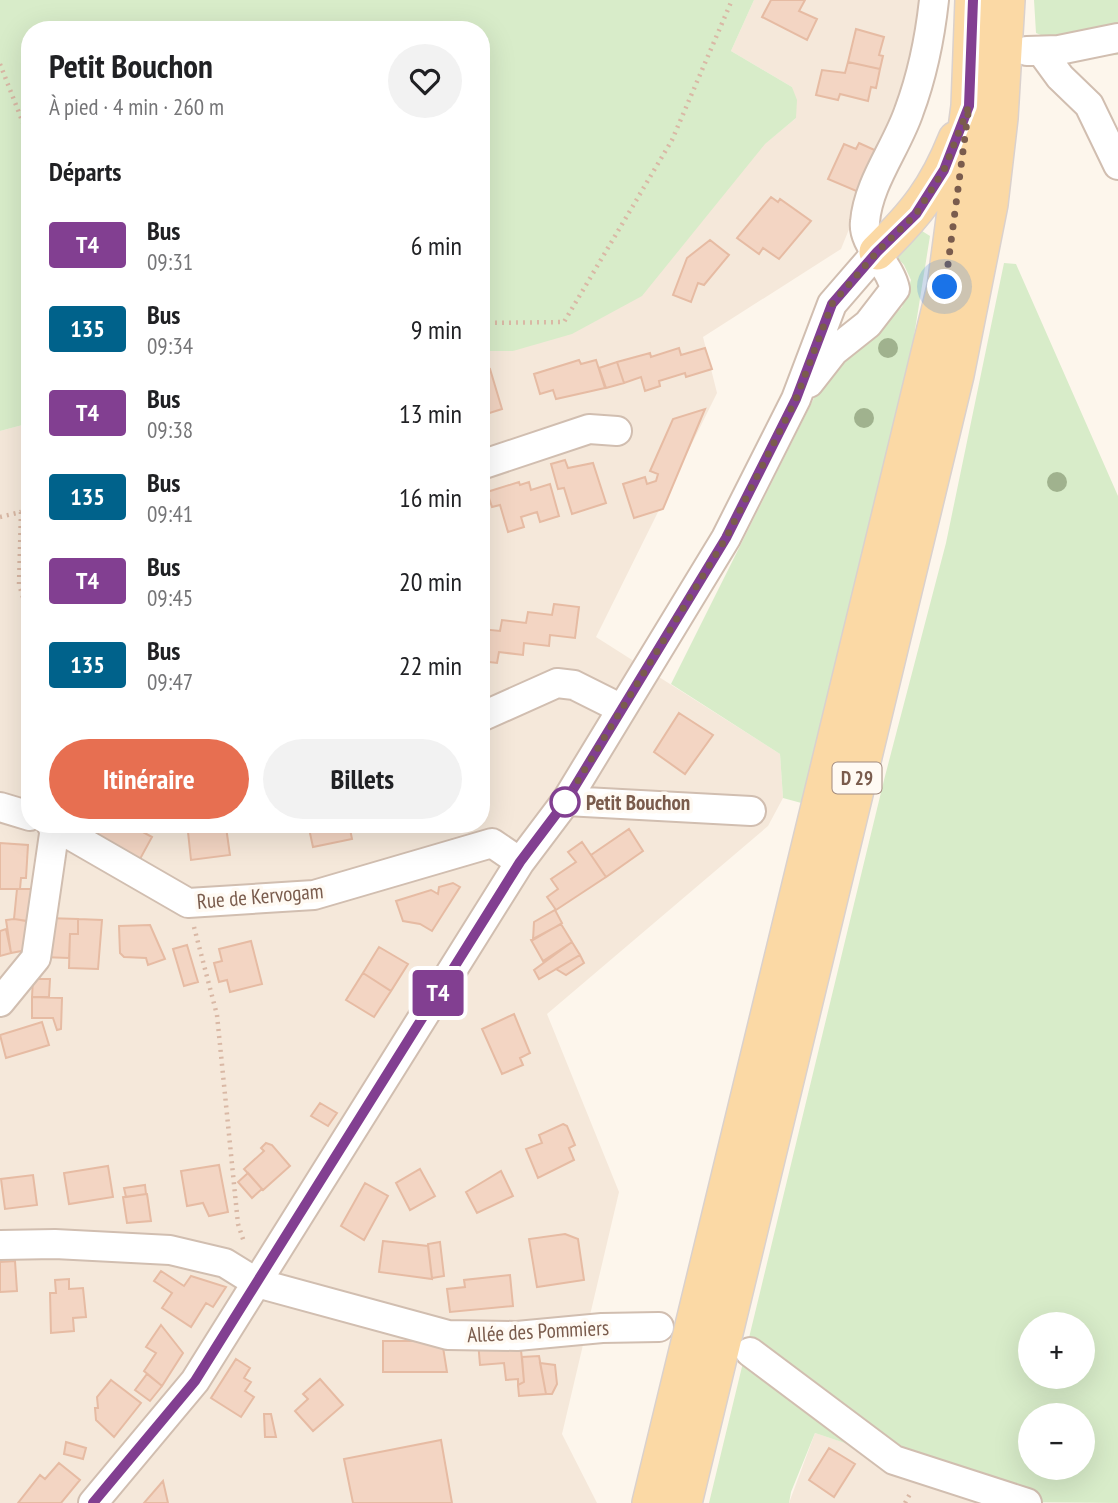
<!DOCTYPE html>
<html lang="fr">
<head>
<meta charset="utf-8">
<style>
	:root { --surface:#fff; --page:#f2f2f2; --text:#202124; --muted:#757577; --accent:#e76f51 }
	body { margin:0; font-family:"PT Sans Narrow",sans-serif; background:var(--page); color:var(--text); height:100vh; display:flex; flex-direction:column; font-size:26px; white-space:nowrap }
	* { box-sizing:border-box; margin:0 }
	p { font-size:23px; color:var(--muted) }
	.icon { flex:none; width:38px; height:38px; fill:none; stroke:currentColor; stroke-width:2; stroke-linecap:round; stroke-linejoin:round }
	.map { position:relative; flex:1; overflow:hidden }
	.panel { position:absolute; left:21px; top:21px; width:469px; height:812px; display:flex; flex-direction:column; background:var(--surface); border-radius:28px; box-shadow:0 7px 28px #0002 }
	.panel>* { flex:none }
	.badge { padding:0 14px; border-radius:5px; font-size:24px; line-height:46px }
	.fabs { position:absolute; left:1018px; top:1312px; display:grid; gap:14px }
	.fabs a { display:grid; place-items:center; width:77px; height:77px; border-radius:50%; background:var(--surface); box-shadow:0 7px 28px #0002; font-size:35px }
	.you { position:absolute; width:35px; height:35px; margin:-18px; border:5px solid #fff; border-radius:50%; background:#1a73e8; box-shadow:0 0 0 10px #1a73e833 }
	.map>.badge { position:absolute; translate:-50% -50%; box-shadow:0 0 0 4px #fff }
	h2 { padding:0 28px; font-size:26px; line-height:63px }
	.round { display:grid; place-items:center; flex:none; width:74px; height:74px; border-radius:37px; background:var(--page) }
	.head { display:flex; align-items:center; justify-content:space-between; height:119px; padding:0 28px }
	h1 { font-size:33px; font-weight:700; line-height:52px }
	.cta { display:flex; gap:14px; margin-top:auto; padding:14px 28px }
	.cta a { flex:1; height:80px; border-radius:42px; background:var(--accent); color:#fff; font-size:28px; font-weight:700; line-height:80px; text-align:center }
	.cta a+a { background:var(--page); color:var(--text) }
	ul { padding:0; list-style:none }
	li { display:flex; align-items:center; gap:21px; height:84px; padding:0 28px }
	li div { flex:1 }
	li b { display:block; font-size:26px }
	li em { font-style:normal }
	li .badge { min-width:77px; font-weight:700; text-align:center }
	.map>svg:first-child { display:block }
	.residential { fill:#f5e8da }
	.green { fill:#d8ecc9; fill-rule:evenodd }
	.building { fill:#f3d5c3; stroke:#e6bba3; stroke-width:2 }
	.lines { fill:none; stroke-linecap:round; stroke-linejoin:round }
	.minor-casing { stroke:#d1beb0; stroke-width:32 }
	.major-casing { stroke:#dad1cd; stroke-width:38 }
	.path { stroke:#d9b8a5; stroke-width:4.5; stroke-dasharray:2 5; stroke-linecap:butt }
	.minor { stroke:#fff; stroke-width:28 }
	.major { stroke:#fbd9a5; stroke-width:35 }
	.tree { fill:#a0b28e }
	.line-casing { stroke:#fff; stroke-width:16 }
	.line { stroke:#823f91; stroke-width:10 }
	.walk { stroke:#7a5c4d; stroke-width:7; stroke-dasharray:0 12.6 }
	.stop-dot { fill:#fff; stroke:#823f91; stroke-width:3.5 }
	.labels { text-anchor:middle; dominant-baseline:central; stroke-width:7; stroke-linejoin:round; paint-order:stroke }
	.shield { fill:#fffaf3; stroke:#a28b7f; stroke-width:2 }
	.shield-label { font-size:19px; font-weight:bold; fill:#7a5c4d }
	.stop-label { font-size:21px; font-weight:bold; fill:#7a5c4d; stroke:#fffaf3; text-anchor:start }
	.street-label { font-size:21px; fill:#7a5c4d; stroke:#fffaf3 }
</style>
</head>
<body>
<div class="map">
<svg width="1118" height="1503" viewBox="0 0 1118 1503">
	<rect width="100%" height="100%" fill="#fdf6ec"/>
	<path class="residential" d="M754,0H922L921,21L898,108L841,249L703,337L717,393L596,637L780,754L783,798L768,826L547,1014L619,1192L562,1434L597,1503H0V431L30,423V824H481V351H513L796,118L792,87L731,51Z
		M815,1433L1027,1503H789Z"/>
	<path class="green" d="M0,0H754L731,51L792,87L797,100L796,118L765,144L642,296L572,334L513,351H481V30H30V423L0,431Z
		M1034,0H1118V55L1091,56L1036,33Z
		M915,231H922L930,236L911,355L866,535L805,804L783,798L780,754L671,684L824,378L902,307L911,280L904,265L892,252Z
		M1004,263L1016,264L1118,496V1503L1021,1502L815,1433L791,1492L789,1503H709L884,780L946,543ZM1031,1325H1083V1377H1031ZM1031,1416H1083V1468H1031Z"/>
	<path class="building" d="M771,0H805L799,11L817,19L807,40L762,17Z
		M856,29L884,37L879,55L883,56L880,69L848,62Z
		M848,62L880,69L876,88L871,87L868,101L840,94L838,100L816,95L822,70L845,73Z
		M859,143L879,152L861,193L828,179L844,144L856,149Z
		M771,197L778,202L780,199L811,221L779,259L763,248L759,254L737,238Z
		M710,240L729,255L704,285L698,283L691,302L673,295L687,258Z
		M679,348L681,355L705,348L712,369L686,377L685,373L659,381L660,386L645,391L641,377L624,383L617,362L650,353L651,357Z
		M579,360L581,364L596,360L605,388L556,399L553,390L540,394L534,374Z
		M617,362L624,383L606,388L599,368Z
		M490,369L502,409L483,415L486,421L481,423V372Z
		M705,409L663,509L634,518L623,484L645,477L647,484L656,481L658,474L650,471L673,419Z
		M565,460L568,468L593,463L606,503L572,514L564,488L558,489L551,464Z
		M519,482L520,485L529,482L531,490L550,484L559,516L540,522L537,512L521,517L524,527L508,532L500,505L492,507L487,492Z
		M554,604L579,607L575,638L550,635L549,646L524,643L523,655L499,652L497,663L481,661V629L500,631L502,620L526,623L528,612L552,615Z
		M679,713L713,735L685,774L654,752Z
		M84,824H127L125,827L130,829L132,826L152,837L140,859L82,830Z
		M308,824H349L352,839L313,847Z
		M226,827L230,855L191,860L188,832Z
		M629,829L643,851L606,877L591,855Z
		M582,842L606,877L556,910L547,897L558,889L551,879L576,862L568,852Z
		M0,843L28,845L26,878H21L20,889H0Z
		M453,883L460,887L432,931L420,924L403,921L396,901L431,890L438,894L439,887Z
		M17,889H36L32,922L14,919Z
		M555,910L562,923L533,940L534,922Z
		M46,918L78,919V934H70L69,958L42,957Z
		M14,919L27,921L32,949L11,953L6,920Z
		M78,919L102,920L98,969L69,968L70,934H78Z
		M561,924L572,942L543,961L531,940Z
		M150,925L165,959L148,965L146,958L124,957L120,953L119,926Z
		M6,929L11,953L0,956V931Z
		M251,941L262,984L230,992L227,980L219,982L214,963L222,961L219,949Z
		M572,942L580,955L539,979L534,970Z
		M187,945L198,982L184,986L173,949Z
		M379,947L408,964L391,991L363,973Z
		M580,955L584,963L566,975L556,969Z
		M363,973L391,991L374,1017L346,1000Z
		M33,979H50L49,997H32Z
		M32,997L62,998L61,1029L57,1030L53,1018H32Z
		M514,1014L530,1053L520,1058L523,1065L502,1074L482,1029Z
		M42,1022L49,1045L6,1058L0,1035Z
		M320,1103L337,1113L328,1126L311,1116Z
		M563,1124L567,1126L575,1145L569,1148L574,1160L538,1178L526,1149L542,1143L539,1135Z
		M266,1143L272,1145L290,1166L263,1190L244,1169L264,1151L261,1148Z
		M219,1165L228,1212L209,1216L203,1203L187,1206L181,1171Z
		M108,1166L113,1197L69,1204L64,1173Z
		M420,1169L435,1196L410,1210L396,1183Z
		M501,1171L513,1196L477,1213L466,1192Z
		M248,1173L262,1189L252,1198L238,1182Z
		M33,1175L37,1205L5,1209L1,1179Z
		M365,1183L388,1196L364,1240L341,1226Z
		M145,1185L146,1194L126,1197L124,1188Z
		M147,1194L151,1221L127,1223L123,1197Z
		M565,1234L578,1239L584,1280L537,1287L529,1239Z
		M383,1241L428,1246L432,1279L379,1272Z
		M440,1242L444,1276L432,1278L428,1244Z
		M15,1261L17,1291L0,1292V1262Z
		M161,1271L184,1286L191,1276L226,1287L213,1307L206,1303L191,1327L162,1308L172,1293L154,1281Z
		M510,1275L513,1306L450,1312L447,1289L465,1287L464,1280Z
		M69,1279V1289L83,1288L86,1317L73,1318L74,1331L51,1333L50,1293H56L55,1280Z
		M161,1325L183,1353L162,1386L144,1371L156,1353L146,1347Z
		M520,1339L524,1382L518,1385V1379L506,1380L504,1363L480,1365L478,1341Z
		M383,1341H442L447,1372H383Z
		M539,1356L546,1394L519,1396L518,1385L524,1382L522,1357Z
		M236,1359L250,1368L244,1378L251,1382L245,1391L254,1397L241,1417L211,1398Z
		M540,1363L555,1365L557,1384L552,1394H546Z
		M147,1374L162,1386L150,1401L135,1390Z
		M320,1379L343,1405L313,1431L295,1411L308,1399L303,1394Z
		M111,1380L141,1403L114,1437L96,1420L95,1408H98L97,1397Z
		M264,1414H271L276,1437H265Z
		M441,1440L452,1503H353L344,1459Z
		M66,1442L86,1448L83,1459L64,1454Z
		M829,1448L855,1464L834,1497L809,1480Z
		M59,1463L80,1480L61,1503H18L40,1475L45,1479Z
		M163,1481L168,1503H144Z"/>
	<g class="lines">
		<g class="minor-casing">
			<path id="minor" d="M1027,51L1059,50L1118,38
				M1041,51L1060,77L1089,105L1118,165
				M809,383L834,351L868,324L895,289C890,264 862,244 865,222C868,183 897,147 909,111C922,76 930,37 934,0
				M481,465L589,429L617,431
				M481,717L557,683L574,685L620,708
				M566,801L751,811
				M0,807L30,816
				M51,824L188,903L314,895L492,843L520,862
				M0,1002L36,958L55,827
				M0,1245L55,1244L170,1250L225,1263L257,1283L448,1335L517,1336L602,1328L659,1327
				M750,1352L894,1460L1027,1503
				M93,1503L195,1381L520,862L566,801L726,538L796,399L832,304L877,252"/>
		</g>
		<g class="major-casing">
			<path id="major" d="M877,252C916,214 936,189 956,139
				M650,1503L945,287L969,106L973,0
				M684,1503L956,375L990,204L1000,118L1007,0"/>
		</g>
		<path class="path" d="M0,64L23,123L30,153
			M481,323L564,322L672,140L732,0
			M21,512L19,584L30,621
			M0,517L21,512L30,492
			M481,807L485,818
			M194,927L217,1015L238,1224L244,1242
			M905,1503L911,1492"/>
		<use href="#minor" class="minor"/>
		<use href="#major" class="major"/>
	</g>
	<g class="tree">
		<circle cx="888" cy="348" r="10"/>
		<circle cx="864" cy="418" r="10"/>
		<circle cx="1057" cy="482" r="10"/>
	</g>
	<g class="lines">
		<g class="line-casing">
			<path id="line" d="M93,1503L195,1381L520,862L566,801L726,538L796,399L832,304L877,252L916,214L944,170L969,106L973,0"/>
		</g>
		<use href="#line" class="line"/>
		<path class="walk" d="M565,802L726,538L796,399L832,304L877,252L916,214L944,170L969,106L945,287"/>
	</g>
	<circle class="stop-dot" cx="565" cy="802" r="14"/>
	<g class="labels">
		<rect class="shield" x="832.5" y="762.5" width="49" height="31" rx="5"/>
		<g class="shield-label">
			<text x="857" y="778">D 29</text>
		</g>
		<g class="stop-label">
			<text x="586" y="802">Petit Bouchon</text>
		</g>
		<g class="street-label">
			<text transform="translate(260 896) rotate(-5)">Rue de Kervogam</text>
			<text transform="translate(538 1331) rotate(-3)">Allée des Pommiers</text>
		</g>
	</g>
</svg>
<div class="fabs">
<a>+</a>
<a>−</a>
</div>
<div class="you" style="left:945px;top:287px"></div>
<b class="badge" style="left:438px;top:993px;background:#823f91;color:#fff">T4</b>
<section class="panel">
<div class="head"><div><h1>Petit Bouchon</h1><p>À pied · 4 min · 260 m</p></div><a class="round"><svg class="icon" aria-label="heart" viewBox="0 0 24 24"><path d="M12 20l-8-8c-3-5 5-10 8-4 3-6 11-1 8 4z"/></svg></a></div>
<h2>Départs</h2>
<ul>
<li><span class="badge" style="background:#823f91;color:#fff">T4</span><div><b>Bus</b><p>09:31</p></div><em>6 min</em></li>
<li><span class="badge" style="background:#00628b;color:#fff">135</span><div><b>Bus</b><p>09:34</p></div><em>9 min</em></li>
<li><span class="badge" style="background:#823f91;color:#fff">T4</span><div><b>Bus</b><p>09:38</p></div><em>13 min</em></li>
<li><span class="badge" style="background:#00628b;color:#fff">135</span><div><b>Bus</b><p>09:41</p></div><em>16 min</em></li>
<li><span class="badge" style="background:#823f91;color:#fff">T4</span><div><b>Bus</b><p>09:45</p></div><em>20 min</em></li>
<li><span class="badge" style="background:#00628b;color:#fff">135</span><div><b>Bus</b><p>09:47</p></div><em>22 min</em></li>
</ul>
<div class="cta"><a>Itinéraire</a><a>Billets</a></div>
</section>
</div>
</body>
</html>
